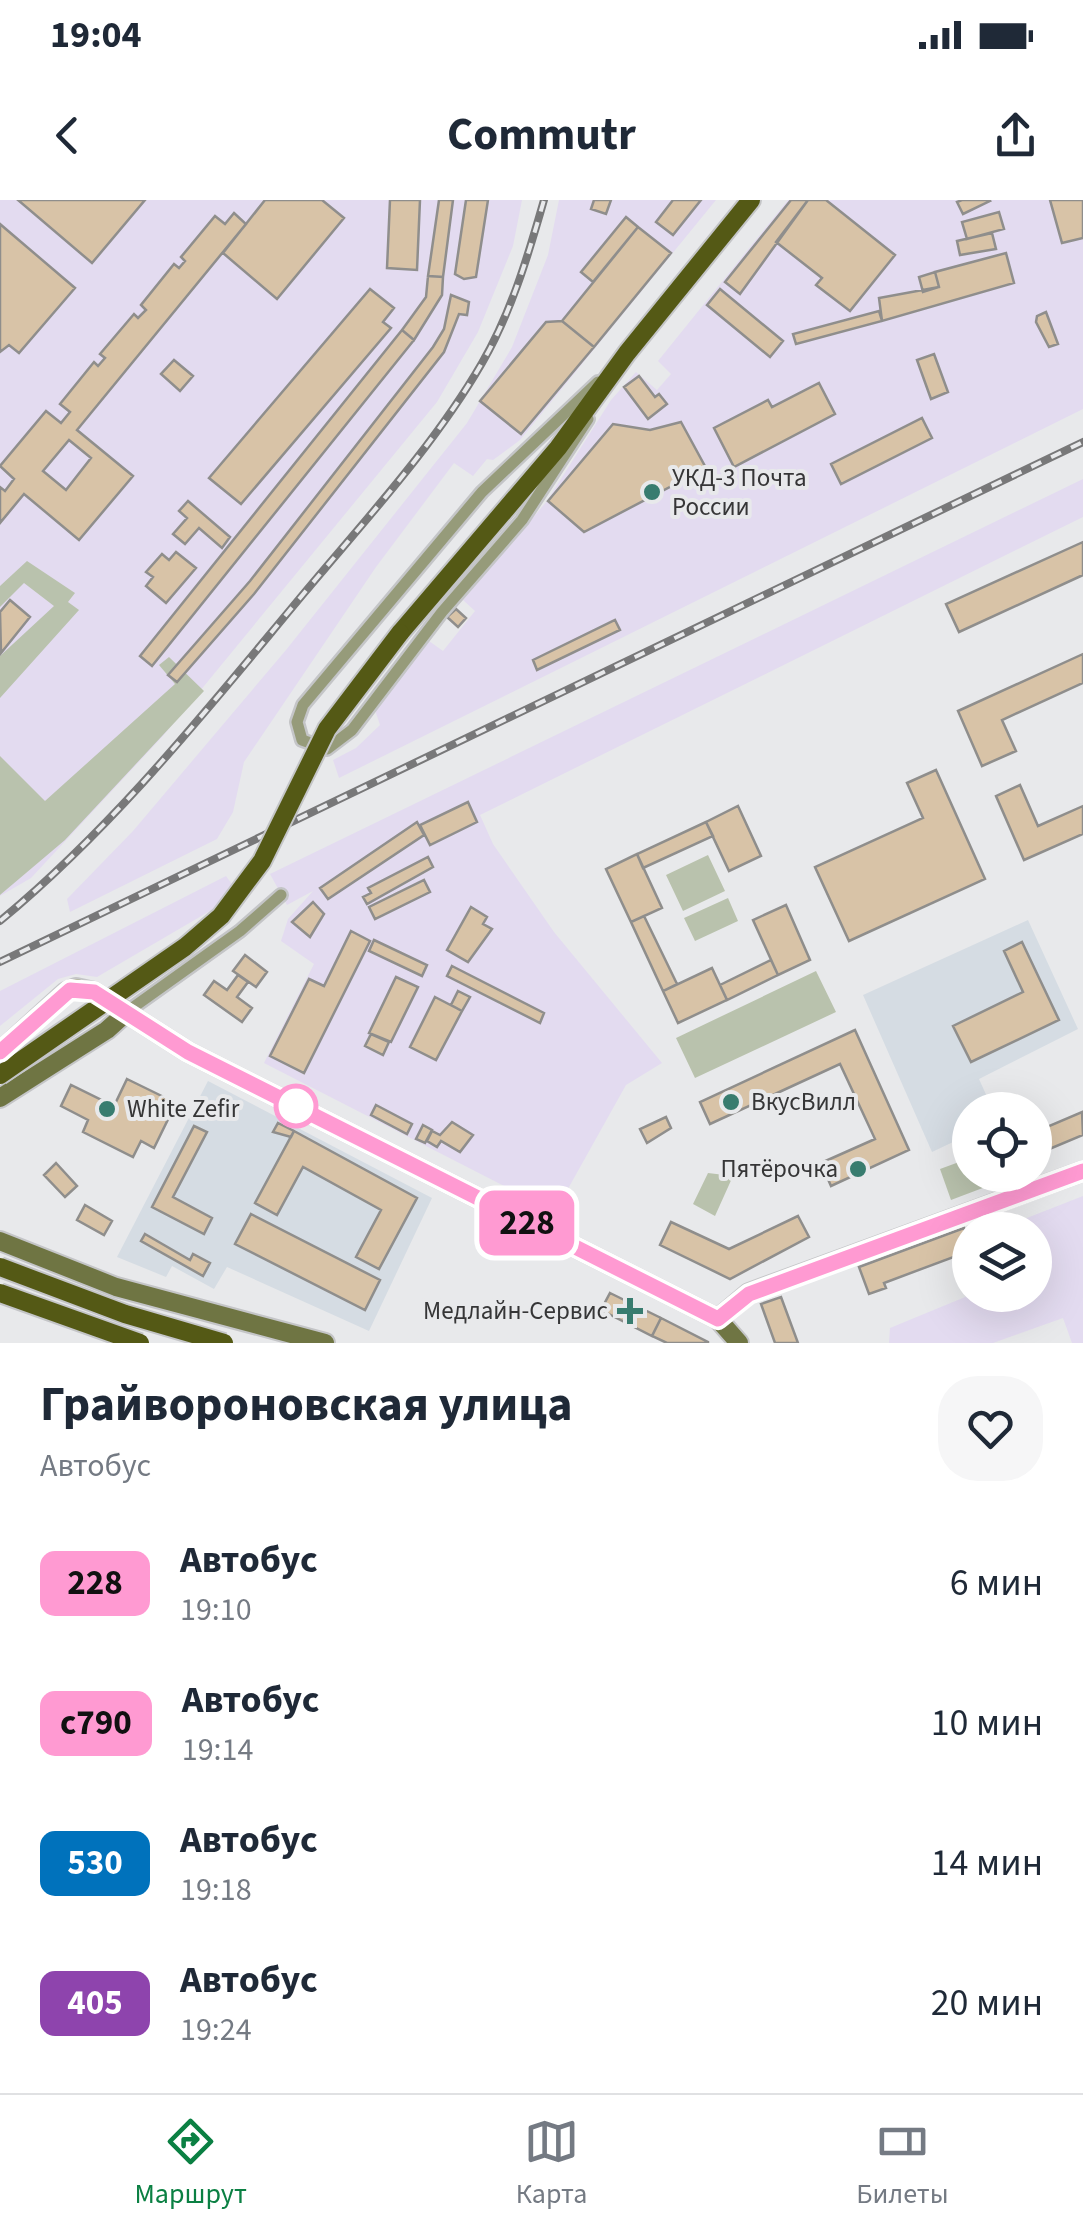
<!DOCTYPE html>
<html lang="ru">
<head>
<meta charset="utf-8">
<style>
	:root { --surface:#fff; --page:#f6f6f7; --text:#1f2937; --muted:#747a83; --line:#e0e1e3; --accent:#0b8043 }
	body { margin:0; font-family:"Source Sans 3",sans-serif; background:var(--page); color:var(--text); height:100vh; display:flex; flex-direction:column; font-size:38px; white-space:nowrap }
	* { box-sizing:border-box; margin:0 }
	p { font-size:32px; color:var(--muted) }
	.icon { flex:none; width:55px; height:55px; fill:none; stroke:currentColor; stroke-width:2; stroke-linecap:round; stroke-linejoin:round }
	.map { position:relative; height:1143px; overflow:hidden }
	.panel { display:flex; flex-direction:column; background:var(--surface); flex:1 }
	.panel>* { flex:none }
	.badge { padding:0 20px; border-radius:15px; font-size:35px; line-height:65px }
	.tools { position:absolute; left:952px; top:892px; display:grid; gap:20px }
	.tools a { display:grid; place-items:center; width:100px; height:100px; border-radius:50%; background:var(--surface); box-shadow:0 10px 40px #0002; font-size:50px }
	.map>.badge { position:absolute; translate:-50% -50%; box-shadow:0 0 0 5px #fff }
	.round { display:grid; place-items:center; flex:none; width:105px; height:105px; border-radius:40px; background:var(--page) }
	.head { display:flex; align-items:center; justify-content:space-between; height:170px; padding:0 40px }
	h1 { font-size:48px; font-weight:700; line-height:75px }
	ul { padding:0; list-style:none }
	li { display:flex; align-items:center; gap:30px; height:140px; padding:0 40px }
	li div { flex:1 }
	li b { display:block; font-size:38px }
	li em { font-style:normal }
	li .badge { min-width:110px; font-weight:700; text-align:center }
	.status { display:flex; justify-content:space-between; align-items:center; height:70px; padding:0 50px; background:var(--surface); direction:ltr }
	.status svg { height:28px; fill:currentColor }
	header { display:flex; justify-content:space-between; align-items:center; height:130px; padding:0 40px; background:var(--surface); font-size:45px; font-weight:700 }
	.dock { display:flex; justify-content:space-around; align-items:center; height:140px; border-top:2px solid var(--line); background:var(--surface); font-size:28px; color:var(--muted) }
	.dock a { display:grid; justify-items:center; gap:5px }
	.dock .selected { color:var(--accent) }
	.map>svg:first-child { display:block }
	.built { fill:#d5dce3 }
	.industrial { fill:#e3dbf0 }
	.green { fill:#b9c2ad }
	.building { fill:#d8c3a7; stroke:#8f8e8c; stroke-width:2.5; fill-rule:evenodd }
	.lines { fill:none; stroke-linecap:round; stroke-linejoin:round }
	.minor-casing { stroke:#c4c5c7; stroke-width:16 }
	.secondary-casing { stroke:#c4c5c7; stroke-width:22 }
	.primary-casing { stroke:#c4c5c7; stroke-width:22 }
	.minor { stroke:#969b7a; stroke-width:11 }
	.secondary { stroke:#6f7543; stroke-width:18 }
	.primary { stroke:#545915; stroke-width:18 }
	.rail-casing { stroke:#787879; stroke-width:8 }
	.rail { stroke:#e8e9eb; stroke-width:4; stroke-dasharray:11; stroke-linecap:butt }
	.primary-bridge-casing { stroke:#c4c5c7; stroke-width:22; stroke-linecap:butt }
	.primary-bridge { stroke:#545915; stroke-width:18 }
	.line-casing { stroke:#fff; stroke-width:22 }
	.line { stroke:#ff9ad2; stroke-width:15 }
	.poi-dot { fill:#387c6f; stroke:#e8e9eb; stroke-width:4 }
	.stop-dot { fill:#fff; stroke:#ff9ad2; stroke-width:5 }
	.labels { text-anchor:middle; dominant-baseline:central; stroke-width:8; stroke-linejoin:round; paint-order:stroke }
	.poi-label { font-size:25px; fill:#363637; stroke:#e8e9eb; text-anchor:start }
</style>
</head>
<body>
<div class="status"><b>19:04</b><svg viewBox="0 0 49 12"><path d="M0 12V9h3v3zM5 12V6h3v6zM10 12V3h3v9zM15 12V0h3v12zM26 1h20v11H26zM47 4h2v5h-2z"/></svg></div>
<header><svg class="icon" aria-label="back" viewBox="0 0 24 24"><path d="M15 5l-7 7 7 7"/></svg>Commutr<svg class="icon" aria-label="share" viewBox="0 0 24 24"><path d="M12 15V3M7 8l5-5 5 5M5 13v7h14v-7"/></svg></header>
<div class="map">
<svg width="1083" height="1143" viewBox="0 0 1083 1143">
	<rect width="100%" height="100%" fill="#e8e9eb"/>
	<path class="built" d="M1028,720L1078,829L979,879L993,910H970V934L932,952L863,795Z
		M208,881L432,998L369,1131L227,1067L214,1089L172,1066L166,1077L117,1057Z"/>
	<path class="industrial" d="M0,0H522L513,46L478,132L437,202L163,536L31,678L0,696Z
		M559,0H716L520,240L493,260L487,259L473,276L454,263L376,367L244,562L233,612L217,639L70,712L67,699L133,631L286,450L467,223L512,147L548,55Z
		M788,0H1083V209L339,578L333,560L356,548L380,525L375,510L429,441L443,451L475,411L463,400L547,301L611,200L636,172L657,190L671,174L658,161Z
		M1083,279V317L480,615L493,644L554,732L662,863L626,885L555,1012L264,863L314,764L281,741L288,719L313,691L287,705L270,674Z
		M226,676L239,694L97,777L76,774L58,779L0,826V791Z
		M1083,996V1143H1072L1063,1118L993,1143H889L890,1128L970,1095H1035V1030H996Z"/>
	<path class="green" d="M27,361L75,393L68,402L79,410L0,498V456L54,406L24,383L0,407V386Z
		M169,457L204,491L65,640L0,695V556L45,601L175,484L159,465Z
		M708,655L725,691L683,711L666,675Z
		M728,698L738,721L695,741L684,718Z
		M816,771L836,812L695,878L676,838Z
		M970,958V975H1017L951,1000L940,969Z
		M708,973L733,976L715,1016L693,1004Z"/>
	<path class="building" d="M18,0H145L92,63Z
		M265,0H322L344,18L277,99L223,53Z
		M390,0H420L417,70L387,68Z
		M439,0H453L443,77L428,76Z
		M466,0H488L476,77L464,79L455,74Z
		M594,0H611L606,14L591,9Z
		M673,0H701L673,35L656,22Z
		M791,0H808L740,94L725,82Z
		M808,0H826L895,55L850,111L816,85L822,78L776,42Z
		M962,0H989L990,1L963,14L957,2Z
		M1050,0H1083V38L1062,43Z
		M999,12L1004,29L967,39L962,22Z
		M234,13L246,24L77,230L133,276L79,340L24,294L0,323V287L5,291L14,279L0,266L46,211L61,223L70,212L60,204L94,162L98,166L105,158L100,154L134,114L138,118L146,110L141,105L174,64L179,68L185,61L181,57L215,16L225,24ZM69,240L91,258L66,290L43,271Z
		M626,17L638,27L593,82L581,72Z
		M0,24L75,88L19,153L9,145L0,152Z
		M638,27L671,53L594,147L562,121Z
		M992,33L996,49L960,55L957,41Z
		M1006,53L1014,83L882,121L879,98L939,87L935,72Z
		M935,72L939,87L923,92L919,77Z
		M428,76L443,77L442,95L414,140L402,130L426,97Z
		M370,89L394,108L383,122L391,128L241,304L209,278Z
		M720,89L783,141L770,157L707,105Z
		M451,95L469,102L467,115L459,114L444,152L254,394L177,482L168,475L250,381L433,147L444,129Z
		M879,111L882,121L796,144L793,134Z
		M1046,112L1058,144L1049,147L1036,122L1037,116Z
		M562,121L594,147L521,234L480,201L546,122Z
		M402,130L414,140L152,466L140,456Z
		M934,154L948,192L931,199L917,160Z
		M174,160L193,176L180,191L161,174Z
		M639,176L655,197L659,194L667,204L648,219L624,187Z
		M819,183L835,214L734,267L714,228L768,200L772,207Z
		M922,218L932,238L841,284L831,264Z
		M681,222L706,268L584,332L548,301L613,224L650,230Z
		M188,301L230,337L222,348L199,328L185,344L173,334L187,318L179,311Z
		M1083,342V375L959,432L946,404Z
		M176,352L196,368L166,403L146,386L153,377L146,372L162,354L169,360Z
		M10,400L30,417L1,453L0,412Z
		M456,409L466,418L458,427L447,417Z
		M615,420L620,430L537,470L533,460Z
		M1083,454V483L1002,520L1016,551L982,566L958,511Z
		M936,570L985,679L849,741L815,667L923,618L907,583Z
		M1020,585L1038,626L1083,606V634L1024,660L996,596Z
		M468,602L477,622L430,645L420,625Z
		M738,606L761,656L729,671L706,622Z
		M417,622L424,635L328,699L320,688Z
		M706,622L713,636L643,668L637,654Z
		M637,654L662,708L631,722L606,669Z
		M428,657L433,667L367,704L363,697L371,693L368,688Z
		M424,680L430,692L375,719L369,707Z
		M313,702L324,714L310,737L292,722Z
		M786,705L810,760L778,775L753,720Z
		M471,707L487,717L483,724L492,729L468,762L447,750Z
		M644,716L677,784L663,791L631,722Z
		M351,731L370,741L304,873L270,856L309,779L324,786Z
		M374,740L427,765L422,776L369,751Z
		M1022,742L1059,820L971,862L953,826L1023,792L1004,751Z
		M245,755L267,772L256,787L233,771Z
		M771,760L778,775L727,800L720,785Z
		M452,766L544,813L540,823L447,776Z
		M712,768L727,800L678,823L663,791Z
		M238,775L248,782L237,797L252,808L242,822L204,795L214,781L227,790Z
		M396,777L418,787L391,842L369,833Z
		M458,791L470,797L462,811L451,805Z
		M435,797L462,811L436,860L410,847Z
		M855,830L909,950L831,986L821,963L875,939L840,864L710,924L700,902Z
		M371,834L389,842L383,855L365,846Z
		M127,879L176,903L154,948L141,941L133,957L83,932L88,920L61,906L71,885L114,906Z
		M376,905L412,924L407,934L371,915Z
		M1082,912L1083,935L1035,955V932Z
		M666,917L671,928L647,943L640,929Z
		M452,922L473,935L460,952L441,941L437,947L427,941L432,931L440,935Z
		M278,923L294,931L291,937L273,932Z
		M423,925L432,930L425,943L416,939Z
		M194,926L207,932L173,997L212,1018L204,1034L152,1007Z
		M294,931L417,998L379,1069L356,1057L381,1010L303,967L277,1015L255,1003Z
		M56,963L77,986L65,997L44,975Z
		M85,1005L112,1021L104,1035L77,1020Z
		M251,1014L380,1080L365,1110L235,1044Z
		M798,1016L809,1037L730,1079L660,1045L671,1022L729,1049Z
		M964,1028L970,1056L958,1061L956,1056L884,1083L886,1088L869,1094L859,1067Z
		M145,1034L190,1060L193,1054L210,1063L203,1076L141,1041Z
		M610,1093L661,1118L652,1136L601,1110Z
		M781,1097L798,1143H775L761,1104Z
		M661,1118L708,1142V1143H667L652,1136Z"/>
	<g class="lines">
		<g class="minor-casing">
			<path id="minor" d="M588,219L522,320L442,412L352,530L327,549L302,540L297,522L303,505L482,292L598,182
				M128,811L240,731L281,695"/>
		</g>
		<g class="secondary-casing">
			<path id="secondary" d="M0,852L66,792L76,788L94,792L188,852L718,1119L739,1143
				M0,898L107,830L128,811
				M0,1041L116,1087L325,1143
				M718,1119L749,1093L1083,971"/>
		</g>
		<g class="primary-casing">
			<path id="primary" d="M400,433L558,248L627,153L751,0"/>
		</g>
		<use href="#minor" class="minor"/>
		<use href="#secondary" class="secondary"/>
		<use href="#primary" class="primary"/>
		<g class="rail-casing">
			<path id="rail" d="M0,721C116,625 209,507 305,392C366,319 434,246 482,163C511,113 528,56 544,0
				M0,762L1083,242"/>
		</g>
		<use href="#rail" class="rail"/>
		<g class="primary-bridge-casing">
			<path id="primary-bridge" d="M0,875L185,747L221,716L262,661L327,529L400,433
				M0,1067L125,1114L224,1143
				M0,1093L140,1143"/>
		</g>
		<use href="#primary-bridge" class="primary-bridge"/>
	</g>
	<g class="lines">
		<g class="line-casing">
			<path id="line" d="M0,852L70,790L94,792L188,852L718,1119L749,1094L1083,971"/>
		</g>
		<use href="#line" class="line"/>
	</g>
	<g class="poi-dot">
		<circle cx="652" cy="292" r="10"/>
		<circle cx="731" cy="902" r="10"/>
		<circle cx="107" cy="909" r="10"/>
		<circle cx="858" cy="969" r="10"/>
		<path d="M625 1096h10v10h10v10h-10v10h-10v-10h-10v-10h10z"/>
	</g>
	<circle class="stop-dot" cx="296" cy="906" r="20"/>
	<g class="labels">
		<g class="poi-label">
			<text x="672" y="278">УКД-3 Почта<tspan x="672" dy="29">России</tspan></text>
			<text x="751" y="902">ВкусВилл</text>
			<text x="127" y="909">White Zefir</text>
			<text x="838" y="969" text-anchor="end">Пятёрочка</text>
			<text x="608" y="1111" text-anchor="end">Медлайн-Сервис</text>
		</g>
	</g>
</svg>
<div class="tools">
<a><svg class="icon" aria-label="locate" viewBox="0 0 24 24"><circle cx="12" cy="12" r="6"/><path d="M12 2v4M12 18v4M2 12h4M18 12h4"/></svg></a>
<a><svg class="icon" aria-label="layers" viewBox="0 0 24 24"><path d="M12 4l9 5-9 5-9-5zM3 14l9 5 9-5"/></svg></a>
</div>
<b class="badge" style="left:527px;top:1023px;background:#ff9ad2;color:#111">228</b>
</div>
<section class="panel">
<div class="head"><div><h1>Грайвороновская улица</h1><p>Автобус</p></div><a class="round"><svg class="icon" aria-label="heart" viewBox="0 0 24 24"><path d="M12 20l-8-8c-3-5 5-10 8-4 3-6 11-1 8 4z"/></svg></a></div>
<ul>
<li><span class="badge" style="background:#ff9ad2;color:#111">228</span><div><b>Автобус</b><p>19:10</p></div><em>6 мин</em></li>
<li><span class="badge" style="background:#ff9ad2;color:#111">с790</span><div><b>Автобус</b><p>19:14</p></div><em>10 мин</em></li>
<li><span class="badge" style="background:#0072bc;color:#fff">530</span><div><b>Автобус</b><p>19:18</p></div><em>14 мин</em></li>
<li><span class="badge" style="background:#8e44ad;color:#fff">405</span><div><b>Автобус</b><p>19:24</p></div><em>20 мин</em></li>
</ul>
</section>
<nav class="dock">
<a class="selected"><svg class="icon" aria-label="directions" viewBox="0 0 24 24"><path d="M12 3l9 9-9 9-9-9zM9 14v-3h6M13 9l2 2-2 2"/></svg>Маршрут</a>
<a><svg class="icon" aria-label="map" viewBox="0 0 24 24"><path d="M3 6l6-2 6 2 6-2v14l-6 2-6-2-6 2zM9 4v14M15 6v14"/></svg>Карта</a>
<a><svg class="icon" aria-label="tickets" viewBox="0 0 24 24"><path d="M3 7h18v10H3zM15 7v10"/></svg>Билеты</a>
</nav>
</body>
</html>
